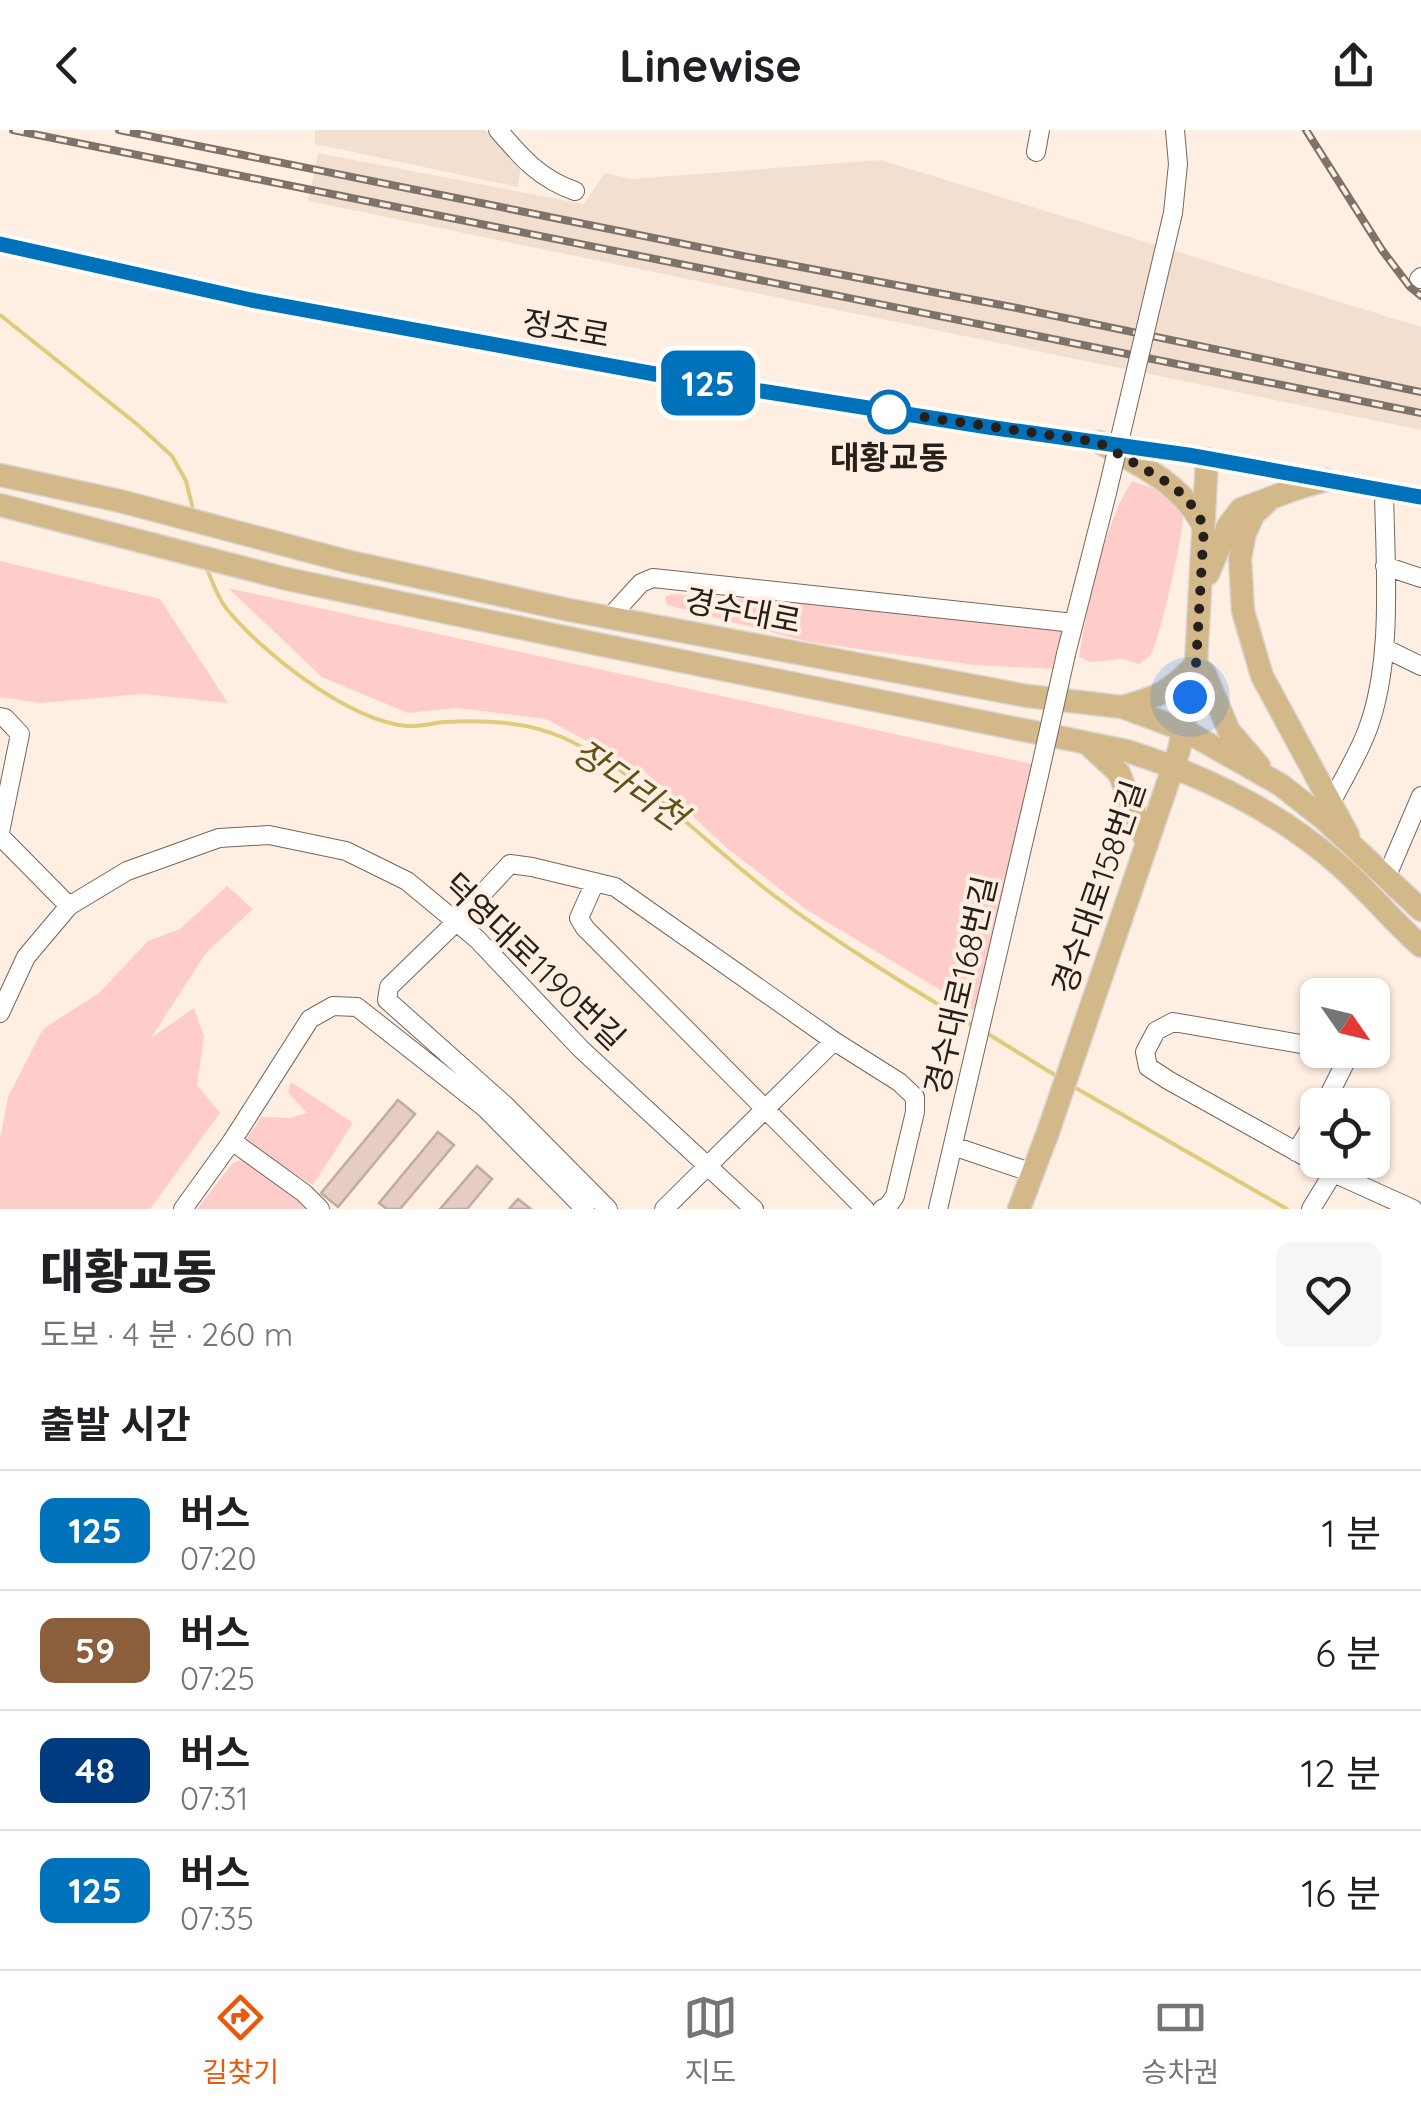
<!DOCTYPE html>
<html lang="ko">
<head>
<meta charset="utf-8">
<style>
	:root { --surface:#fff; --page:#f6f6f6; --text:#202124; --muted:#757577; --line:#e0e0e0; --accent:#ea580c }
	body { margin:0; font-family:Quicksand,"Noto Sans KR",sans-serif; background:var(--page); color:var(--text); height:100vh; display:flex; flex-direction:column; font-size:38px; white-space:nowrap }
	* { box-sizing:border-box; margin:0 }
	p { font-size:32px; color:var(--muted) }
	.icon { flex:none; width:55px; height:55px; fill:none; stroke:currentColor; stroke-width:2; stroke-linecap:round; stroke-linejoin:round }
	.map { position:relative; height:1079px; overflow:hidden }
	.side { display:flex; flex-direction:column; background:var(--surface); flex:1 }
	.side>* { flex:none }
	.badge { padding:0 20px; border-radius:15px; font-size:35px; line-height:65px }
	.needle { width:65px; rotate:124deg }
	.buttons { position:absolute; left:1300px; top:848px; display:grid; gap:20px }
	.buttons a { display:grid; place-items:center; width:90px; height:90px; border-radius:15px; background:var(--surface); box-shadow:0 2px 8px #0004; font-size:50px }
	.you { position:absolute; width:50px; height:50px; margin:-25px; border:8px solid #fff; border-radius:50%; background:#1a73e8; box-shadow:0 0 0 15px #1a73e833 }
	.map>.badge { position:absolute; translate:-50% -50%; box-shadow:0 0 0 5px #fff }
	h2 { padding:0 40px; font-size:38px; line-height:90px }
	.round { display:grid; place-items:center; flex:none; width:105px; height:105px; border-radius:15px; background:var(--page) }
	.headline { display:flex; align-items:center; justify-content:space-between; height:170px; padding:0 40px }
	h1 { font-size:48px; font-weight:800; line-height:75px }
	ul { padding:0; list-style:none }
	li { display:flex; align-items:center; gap:30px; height:120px; padding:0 40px; border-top:2px solid var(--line) }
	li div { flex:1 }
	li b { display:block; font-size:38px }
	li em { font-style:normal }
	li .badge { min-width:110px; font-weight:700; text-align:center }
	header { display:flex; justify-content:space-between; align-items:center; height:130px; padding:0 40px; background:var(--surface); font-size:45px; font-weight:800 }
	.tab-bar { display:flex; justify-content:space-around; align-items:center; height:140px; border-top:2px solid var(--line); background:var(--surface); font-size:28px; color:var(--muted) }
	.tab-bar a { display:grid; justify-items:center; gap:5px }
	.tab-bar .active { color:var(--accent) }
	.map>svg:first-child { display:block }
	.built { fill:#f3dfcf }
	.green { fill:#fecdca }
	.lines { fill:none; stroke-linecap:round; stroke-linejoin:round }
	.stream { stroke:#dfcb7c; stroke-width:4 }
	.building { fill:#e5cdc5; stroke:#c1aaa2; stroke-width:2.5 }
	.minor-casing { stroke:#77665a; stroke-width:20 }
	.major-casing { stroke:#d8d7d6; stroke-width:25 }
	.minor { stroke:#fff; stroke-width:18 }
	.major { stroke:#d3b88a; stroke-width:22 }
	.rail-casing { stroke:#7e736b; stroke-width:8 }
	.rail { stroke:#ffefe3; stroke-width:4; stroke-dasharray:11; stroke-linecap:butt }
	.minor-bridge-casing { stroke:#77665a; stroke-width:20; stroke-linecap:butt }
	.minor-bridge { stroke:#fff; stroke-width:18 }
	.line-casing { stroke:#fff; stroke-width:22 }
	.line { stroke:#0072bc; stroke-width:15 }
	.walk { stroke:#261f1a; stroke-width:10; stroke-dasharray:0 18 }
	.stop-dot { fill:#fff; stroke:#0072bc; stroke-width:5 }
	.labels { text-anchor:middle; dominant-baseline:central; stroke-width:8; stroke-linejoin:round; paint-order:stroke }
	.street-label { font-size:32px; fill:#261f1a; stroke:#ffefe3 }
	.stop-label { font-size:32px; font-weight:bold; fill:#261f1a; stroke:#ffefe3 }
	.water-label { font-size:35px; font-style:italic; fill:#5f5216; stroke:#ffefe3 }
</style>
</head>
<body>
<header><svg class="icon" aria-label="back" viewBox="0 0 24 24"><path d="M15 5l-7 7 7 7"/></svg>Linewise<svg class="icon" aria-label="share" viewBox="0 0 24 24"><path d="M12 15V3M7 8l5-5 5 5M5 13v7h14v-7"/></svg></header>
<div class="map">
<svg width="1421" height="1079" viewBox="0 0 1421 1079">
	<rect width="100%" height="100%" fill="#ffefe3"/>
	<path class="built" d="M315,0H485L521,37L518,57L315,14Z
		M318,23L584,74L605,43L631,49L881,30L1421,197V300L308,71Z"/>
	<path class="green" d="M1132,351C1149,357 1178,364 1183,385C1185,398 1159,514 1151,524C1148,528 1143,531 1139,534L1123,529L1090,532L1079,527C1088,472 1103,397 1132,351Z
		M0,431L160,469L228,573L143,564L40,573L0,567Z
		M228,458L1032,634L975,881L807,780L728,719L645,642L546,589L457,578L408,583L322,547Z
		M672,464L938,483L1066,500L1055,539L974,535L809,512L667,475L665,467Z
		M227,756L253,779L206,823L151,908L194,878L204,906L197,955L220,983L150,1079H0V1009L8,967L43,899L99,863L148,811L180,799Z
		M291,952L353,993L313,1055L245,1012L261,987L290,988L307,983L288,962Z
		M245,1029L298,1071L305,1079H197L233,1033Z"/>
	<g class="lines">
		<path class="stream" d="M0,185L138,295L172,326L186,351L193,379
			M206,437C212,450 217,467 226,478C261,522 349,591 407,596C419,597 432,593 444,592C484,590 526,591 564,608C641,644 697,705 763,757C829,808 901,852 972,895
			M985,902L1058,947
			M1074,957L1287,1079"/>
	</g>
	<path class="building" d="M398,970L415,984L338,1077L321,1063Z
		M438,1002L454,1015L400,1079H387L379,1073Z
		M477,1036L492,1049L467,1079H440Z
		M518,1069L531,1079H509Z"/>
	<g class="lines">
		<g class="minor-casing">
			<path id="minor" d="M498,0C522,28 540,49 575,61
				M1036,22L1040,0
				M1173,83L1178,34L1175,0
				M0,114L251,170L666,246L988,297L1188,325L1421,367
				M1419,149L1421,147
				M1385,436L1421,448
				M609,488L641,453L653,448L1074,493
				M1384,518L1421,536
				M1066,524L1107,363
				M0,587L5,588L20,604L0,702
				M1332,671C1343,649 1358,625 1367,601C1394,531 1385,435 1384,360
				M0,706L69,776
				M1386,748L1421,666
				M595,752L579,788L585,798L865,1079
				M0,883L26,827L69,776L127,741L219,708L269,705L346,721L407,751L477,809L581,919L754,1079
				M1318,917L1173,892L1156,901L1145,922L1148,937L1168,950L1340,1046L1413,1079
				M1324,975L1345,933L1339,922L1331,920
				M232,1011L310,889L333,876L357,877L485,978L585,1079
				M953,1016L1033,1043
				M1296,1022L1318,986
				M183,1079L232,1011L304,1063L320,1079
				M608,1079L506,976L387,870L389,857L456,792L510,734L532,737L615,757L834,911L899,952L915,967V982L895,1066L888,1076L882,1079
				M664,1079L834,911
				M938,1079L1039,645
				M1311,1079L1333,1043"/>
		</g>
		<g class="major-casing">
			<path id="major" d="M1099,312C1140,336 1180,352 1203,395
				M0,345L120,371L346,431L564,479L1027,566L1122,577L1184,600L1281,655L1324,689L1421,780
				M1271,368L1254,384L1245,403L1240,428L1243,481L1262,546L1348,705
				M0,375L287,449L602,515L1127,621C1203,645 1278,682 1338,734C1368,760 1392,791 1421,816
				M1208,444L1228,396L1241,379L1295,359L1326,350
				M1196,534L1205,544L1229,601L1259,636
				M1122,577C1158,567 1170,562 1196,534
				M1089,615L1119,643L1147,714
				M1019,1079L1048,1002L1179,620L1196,534L1207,329"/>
		</g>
		<use href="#minor" class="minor"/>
		<use href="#major" class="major"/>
		<g class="rail-casing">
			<path id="rail" d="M13,0L1421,283
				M119,0L743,126L1017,178L1421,262
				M1306,0L1382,120L1410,157L1421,166"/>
		</g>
		<use href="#rail" class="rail"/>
		<g class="minor-bridge-casing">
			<path id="minor-bridge" d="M1107,363L1173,83
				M1039,645L1066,524"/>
		</g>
		<use href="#minor-bridge" class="minor-bridge"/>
	</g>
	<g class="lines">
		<g class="line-casing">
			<path id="line" d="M0,114L251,170L666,246L988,297L1188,325L1421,367"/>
		</g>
		<use href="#line" class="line"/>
		<path class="walk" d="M889,282L1098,312L1162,349L1181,363L1194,378L1204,396L1196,534L1190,567"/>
	</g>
	<circle class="stop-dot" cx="889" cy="282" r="20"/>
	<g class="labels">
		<g class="street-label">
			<text transform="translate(566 198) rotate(10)">정조로</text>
			<text transform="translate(743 480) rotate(11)">경수대로</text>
			<text transform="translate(1098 757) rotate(-71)">경수대로158번길</text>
			<text transform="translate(535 831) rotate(44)">덕영대로1190번길</text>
			<text transform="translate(960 855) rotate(-77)">경수대로168번길</text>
		</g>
		<g class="stop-label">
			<text x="889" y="327">대황교동</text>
		</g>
		<g class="water-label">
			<text transform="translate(630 654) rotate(35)">장다리천</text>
		</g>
	</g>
</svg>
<div class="buttons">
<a><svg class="needle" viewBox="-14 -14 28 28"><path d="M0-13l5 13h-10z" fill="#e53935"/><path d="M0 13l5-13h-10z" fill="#757577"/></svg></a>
<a><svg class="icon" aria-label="locate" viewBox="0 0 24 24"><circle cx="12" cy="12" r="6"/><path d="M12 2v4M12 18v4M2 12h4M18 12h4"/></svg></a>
</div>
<div class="you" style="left:1190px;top:567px"></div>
<b class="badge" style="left:708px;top:253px;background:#0072bc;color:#fff">125</b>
</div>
<section class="side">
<div class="headline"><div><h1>대황교동</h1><p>도보 · 4 분 · 260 m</p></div><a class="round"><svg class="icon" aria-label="heart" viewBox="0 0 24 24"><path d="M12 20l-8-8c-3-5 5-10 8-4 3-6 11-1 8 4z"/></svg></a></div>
<h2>출발 시간</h2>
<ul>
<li><span class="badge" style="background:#0072bc;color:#fff">125</span><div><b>버스</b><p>07:20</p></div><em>1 분</em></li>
<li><span class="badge" style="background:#8b5e3c;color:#fff">59</span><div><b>버스</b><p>07:25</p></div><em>6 분</em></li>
<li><span class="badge" style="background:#003b80;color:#fff">48</span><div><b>버스</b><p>07:31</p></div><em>12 분</em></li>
<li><span class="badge" style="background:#0072bc;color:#fff">125</span><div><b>버스</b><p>07:35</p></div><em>16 분</em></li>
</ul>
</section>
<nav class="tab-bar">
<a class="active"><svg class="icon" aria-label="directions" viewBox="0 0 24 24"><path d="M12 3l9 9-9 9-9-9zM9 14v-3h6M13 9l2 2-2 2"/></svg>길찾기</a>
<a><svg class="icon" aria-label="map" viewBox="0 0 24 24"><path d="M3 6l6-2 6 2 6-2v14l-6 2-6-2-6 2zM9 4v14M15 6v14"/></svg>지도</a>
<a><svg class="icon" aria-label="tickets" viewBox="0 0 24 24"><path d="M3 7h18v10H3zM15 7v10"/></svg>승차권</a>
</nav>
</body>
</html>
